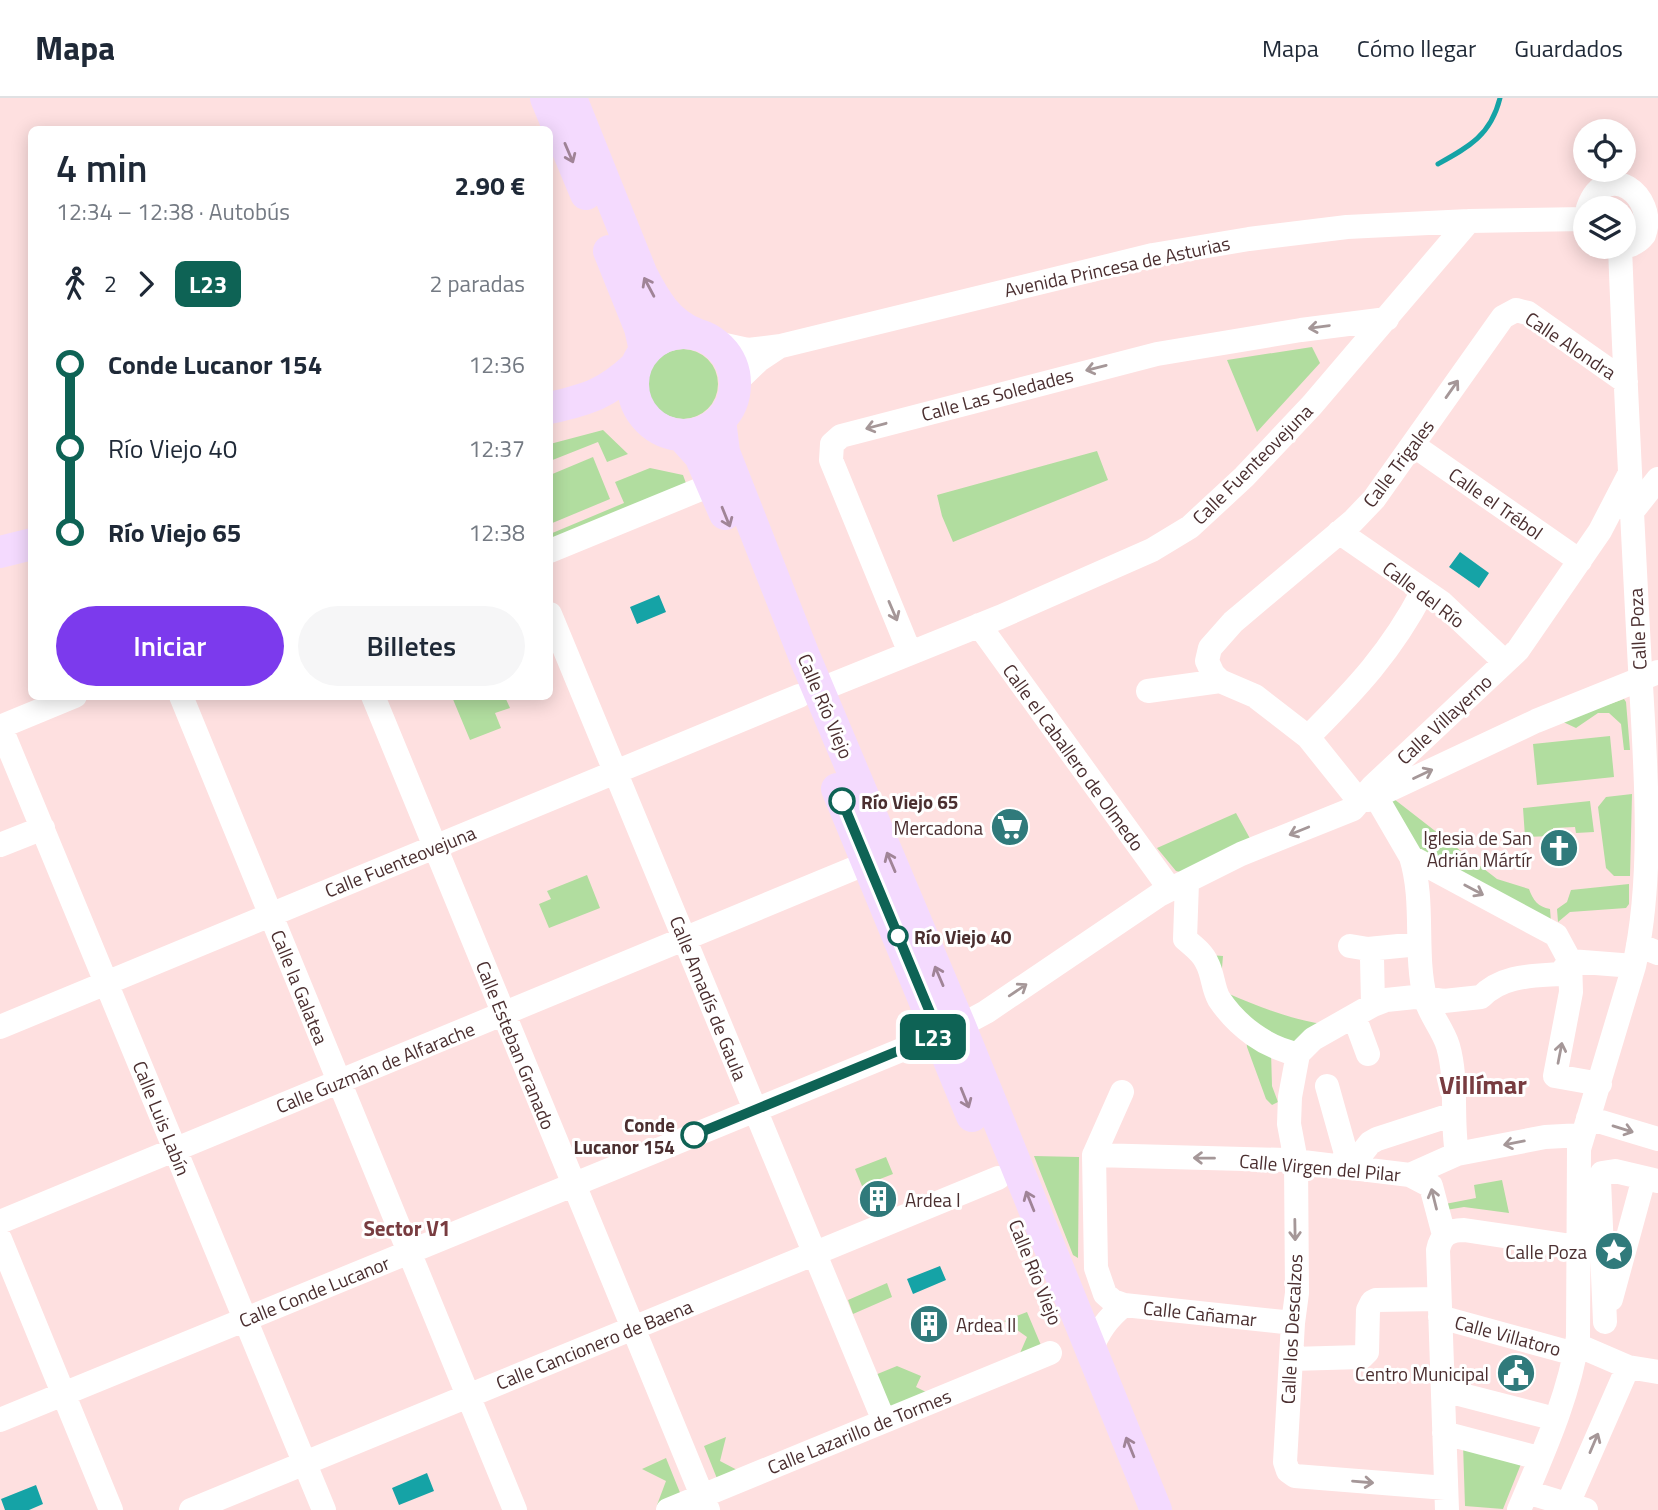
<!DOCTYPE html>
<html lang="es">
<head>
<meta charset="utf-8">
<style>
	:root { --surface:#fff; --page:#f6f6f7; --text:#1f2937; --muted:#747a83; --line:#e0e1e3; --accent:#7c3aed }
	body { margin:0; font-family:"Titillium Web",sans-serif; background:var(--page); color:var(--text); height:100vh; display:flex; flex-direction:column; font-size:26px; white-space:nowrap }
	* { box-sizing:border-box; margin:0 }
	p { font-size:23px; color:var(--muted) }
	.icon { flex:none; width:38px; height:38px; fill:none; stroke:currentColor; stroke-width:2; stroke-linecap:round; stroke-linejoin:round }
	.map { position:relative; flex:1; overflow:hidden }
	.sheet { position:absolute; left:28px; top:28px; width:525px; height:574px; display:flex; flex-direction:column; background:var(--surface); border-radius:10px; box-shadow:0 4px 18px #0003 }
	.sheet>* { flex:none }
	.badge { padding:0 14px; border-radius:10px; font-size:24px; line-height:46px }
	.tools { position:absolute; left:1573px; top:21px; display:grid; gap:14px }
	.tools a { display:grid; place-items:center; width:63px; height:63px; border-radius:50%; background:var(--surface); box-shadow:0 4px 18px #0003; font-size:35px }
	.map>.badge { position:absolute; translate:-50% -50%; box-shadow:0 0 0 4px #fff }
	.legs { display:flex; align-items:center; gap:10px; height:77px; padding:0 28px; font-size:23px }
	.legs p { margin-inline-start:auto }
	.headline { display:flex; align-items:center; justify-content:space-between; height:119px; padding:0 28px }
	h1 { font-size:38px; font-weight:600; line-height:52px }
	.primary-button { display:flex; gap:14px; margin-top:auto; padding:14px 28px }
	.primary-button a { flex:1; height:80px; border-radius:42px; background:var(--accent); color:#fff; font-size:28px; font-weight:600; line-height:80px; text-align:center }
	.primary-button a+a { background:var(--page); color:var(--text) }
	ul { padding:0 28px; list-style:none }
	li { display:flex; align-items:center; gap:24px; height:84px; font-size:26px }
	li i { display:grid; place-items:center; width:10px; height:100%; margin:0 9px; background:currentColor }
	li i::after { content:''; width:18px; height:18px; margin:-9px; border:5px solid; border-radius:50%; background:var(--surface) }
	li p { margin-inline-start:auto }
	li:first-child i { background:linear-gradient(#0000 50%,currentColor 0) }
	li:last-child i { background:linear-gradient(currentColor 50%,#0000 0) }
	header { display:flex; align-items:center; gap:42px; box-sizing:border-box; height:98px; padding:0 35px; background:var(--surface); border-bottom:2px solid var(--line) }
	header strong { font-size:33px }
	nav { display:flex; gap:38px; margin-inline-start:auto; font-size:24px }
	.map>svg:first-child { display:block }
	.green { fill:#b1dd9f }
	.water { fill:#15a3a6 }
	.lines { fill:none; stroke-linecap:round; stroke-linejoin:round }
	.stream { stroke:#15a3a6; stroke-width:5 }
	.minor { stroke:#fff; stroke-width:24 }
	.major { stroke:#f4dafe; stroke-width:32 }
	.oneway { stroke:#a08497 }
	.oneway2 { stroke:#a59798 }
	.line-1-casing { stroke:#fff; stroke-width:16 }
	.line-1 { stroke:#0e6355; stroke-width:10 }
	.stop-1-dot { fill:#fff; stroke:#0e6355; stroke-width:3.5 }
	.labels { text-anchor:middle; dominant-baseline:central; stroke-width:6; stroke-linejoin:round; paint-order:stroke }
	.street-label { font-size:19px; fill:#4b2f30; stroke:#fff }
	.stop-label { font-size:19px; font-weight:bold; fill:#4b2f30; stroke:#fff; text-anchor:start }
	.poi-label { font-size:19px; fill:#4b2f30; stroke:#fff; text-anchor:end }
	.neighbourhood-label { font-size:21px; font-weight:bold; fill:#783c40; stroke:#fff }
	.district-label { font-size:26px; font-weight:bold; fill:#783c40; stroke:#fff }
</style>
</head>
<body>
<header>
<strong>Mapa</strong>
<nav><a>Mapa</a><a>Cómo llegar</a><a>Guardados</a></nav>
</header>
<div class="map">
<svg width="1658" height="1412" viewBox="0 0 1658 1412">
	<rect width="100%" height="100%" fill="#fee0e0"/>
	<path class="green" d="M1312,249L1320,265L1257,334L1227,262Z
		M648 286a35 35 0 1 1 70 0a35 35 0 1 1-70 0Z
		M603,332L628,356L607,364L598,344L550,363V346Z
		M1097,353L1108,382L953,444L942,418L937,397Z
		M593,359L610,401L550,426V377Z
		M650,370L683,377L687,388L550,445V436L624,405L615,384Z
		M452,599H505L510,610L495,615L501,630L470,642Z
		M1624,601L1626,604L1630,652H1624L1621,626L1609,615H1598L1576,630L1561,623Z
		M1610,638L1614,679L1537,687L1533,646Z
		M1632,696L1630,778H1614L1606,770L1598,709L1606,699Z
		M1394,701L1497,781L1529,791C1533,802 1538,809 1550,811L1551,824L1414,750L1387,704Z
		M1590,703L1594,734L1576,735L1575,729L1553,730V738L1525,739L1523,710Z
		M1236,715L1253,746L1184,775L1176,773L1157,750Z
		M587,777L600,810L549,830L539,806L551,801L547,793Z
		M1629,786V806L1626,810L1570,814L1558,824L1557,811L1567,804L1571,792Z
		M1209,857L1223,858L1221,882L1227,895C1257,908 1291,922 1324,926C1315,933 1304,946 1293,948C1284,949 1274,943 1267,939C1230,918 1223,895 1209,857Z
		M1246,939L1271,954L1272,988L1278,1004L1272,1007L1266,1001L1247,949Z
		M1034,1058L1079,1059L1078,1160L1073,1157Z
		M886,1059L893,1076L862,1088L855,1071Z
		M1502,1082L1509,1115L1464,1109L1446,1112L1445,1106L1476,1100L1474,1087Z
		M887,1185L892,1199L853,1216L848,1202Z
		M1027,1214L1043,1252L1017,1262L1027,1239L1004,1223Z
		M897,1268L921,1278L916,1289L932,1297L890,1314L875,1277Z
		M726,1339L720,1363L741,1374L718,1383L704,1348Z
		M1463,1346L1523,1361L1503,1411L1465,1408Z
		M666,1360L681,1397L657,1407L666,1383L642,1371Z"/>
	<path class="water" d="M1460,454L1489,475L1479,490L1449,469Z
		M659,497L666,514L637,526L630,509Z
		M940,1168L946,1182L913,1196L907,1181Z
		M427,1375L434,1393L399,1407L392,1390Z
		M36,1387L43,1406L29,1412H5L1,1401Z"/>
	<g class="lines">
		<path class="stream" d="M1438,66C1469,49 1491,37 1500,0"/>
		<path class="minor" d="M1588,110C1606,59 1658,98 1644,137C1637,146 1626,150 1615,149
			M716,245L748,252L781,248L1153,157L1249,141L1347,129L1469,123L1586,121
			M735,285L759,262L777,250
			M1413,347L1580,463
			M1631,415L1658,381
			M1339,434L1442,505L1505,564
			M550,453L713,386
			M550,516L884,1323
			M979,527L1170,791
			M910,555L831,362L832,346L841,338L1157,256L1301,232L1387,221
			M819,592L1000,519L1152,452L1190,429L1244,379L1312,307L1469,123
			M1148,593L1220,583
			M181,598L515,1412
			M373,598L708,1412
			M0,628L324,1412
			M0,629L75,598
			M1308,639C1357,590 1391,554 1423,493
			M1374,699L1379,704L1411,759L1556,837L1570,863L1571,894L1555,978L1600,986
			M1368,702L1536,623L1658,574
			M1360,704L1308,639L1255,598L1220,583L1213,576L1207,563L1210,550L1233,524L1353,423L1374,401L1498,226L1503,219L1516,212L1528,215L1626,284
			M0,747L43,730
			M1411,759C1425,804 1414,854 1425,899C1429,916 1443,931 1448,948C1458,983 1451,1020 1457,1056
			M1187,784L1185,841C1193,848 1203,855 1207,865C1213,876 1213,891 1219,901C1237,928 1266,950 1298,956
			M1638,847L1658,855
			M1350,848L1368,851L1419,846
			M1368,851L1372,860L1373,907
			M1354,918L1368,956
			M0,929L799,598
			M1327,988L1350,1070
			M1122,994L1094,1057L1096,1170L1105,1196L1113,1203L1124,1207L1293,1225
			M1588,1020L1658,1041
			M1094,1057L1286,1062L1410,1077L1457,1056L1545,1039L1582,1037
			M1350,1070L1370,1045L1377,1041L1454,1016
			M1410,1077L1431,1088L1444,1137
			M0,1124L867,765
			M0,1141L111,1412
			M1611,1201L1644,1080
			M1440,1219L1575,1256
			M1605,1224L1599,1082L1602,1075L1615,1073L1658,1083
			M1577,1247L1628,1269L1658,1274
			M1091,1253C1098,1233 1108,1220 1124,1207
			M1291,1261L1362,1259L1367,1254L1368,1212L1372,1204L1376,1202L1439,1201
			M1443,1292L1544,1318
			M0,1322L960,928L986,914L1159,797L1241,756L1353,711L1372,689L1518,552L1600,433L1629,377
			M1444,1335L1539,1360
			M1446,1390L1295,1378L1288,1373L1285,1364L1293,1225L1297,1195L1296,1063L1289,1026L1290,999L1298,956L1313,941L1373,907L1386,902L1415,899L1444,903L1481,899C1502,877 1532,878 1560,876L1570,863L1634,868
			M1527,1394L1586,1412
			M1567,1408L1628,1269
			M191,1412L998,1080
			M668,1412L1050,1255
			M1447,1412L1438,1152C1441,1137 1449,1132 1464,1132L1578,1149
			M1519,1412C1542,1357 1569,1299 1578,1239L1579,1051L1634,868C1656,771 1644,651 1639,551C1632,417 1625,283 1620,149"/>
		<path class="major" d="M546,0L586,96
			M571,0L642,177C655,202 668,225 696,236
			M609,153L640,230L645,252
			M633 286a51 51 0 1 1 102 0a51 51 0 1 1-102 0Z
			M550,310C589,301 606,296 636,268
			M720,322L724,354L805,560L960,928L1156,1412
			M682,338L700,358L725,416
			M0,454L32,446
			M837,691L972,1018"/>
	</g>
	<defs><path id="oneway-shaft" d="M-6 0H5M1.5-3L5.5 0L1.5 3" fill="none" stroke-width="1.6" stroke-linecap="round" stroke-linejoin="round" transform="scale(1.75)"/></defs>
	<g class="oneway">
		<use href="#oneway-shaft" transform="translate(569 55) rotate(67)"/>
		<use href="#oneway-shaft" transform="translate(649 189) rotate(-118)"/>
		<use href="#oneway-shaft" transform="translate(726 419) rotate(68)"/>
		<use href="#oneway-shaft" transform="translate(891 764) rotate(-113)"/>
		<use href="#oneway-shaft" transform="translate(939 878) rotate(-113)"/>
		<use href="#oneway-shaft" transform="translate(965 1000) rotate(68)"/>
		<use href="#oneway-shaft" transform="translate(1030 1103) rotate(-112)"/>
		<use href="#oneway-shaft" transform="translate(1130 1349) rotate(-112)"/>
	</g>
	<g class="oneway2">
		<use href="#oneway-shaft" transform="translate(1319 229) rotate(172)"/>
		<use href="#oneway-shaft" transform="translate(1096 270) rotate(166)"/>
		<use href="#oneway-shaft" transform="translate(1452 291) rotate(-55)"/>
		<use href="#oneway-shaft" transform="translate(876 328) rotate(165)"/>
		<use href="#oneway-shaft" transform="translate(893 513) rotate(67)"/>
		<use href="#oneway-shaft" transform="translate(1423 676) rotate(-25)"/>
		<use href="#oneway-shaft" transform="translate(1299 733) rotate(158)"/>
		<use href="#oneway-shaft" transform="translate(1474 792) rotate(28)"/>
		<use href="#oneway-shaft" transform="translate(1018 892) rotate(-34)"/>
		<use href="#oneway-shaft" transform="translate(1560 955) rotate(-79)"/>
		<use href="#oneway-shaft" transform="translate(1623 1031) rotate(17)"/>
		<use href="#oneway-shaft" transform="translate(1514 1045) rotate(169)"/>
		<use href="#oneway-shaft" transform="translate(1204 1060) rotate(-179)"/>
		<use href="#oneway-shaft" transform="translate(1434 1101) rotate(-104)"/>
		<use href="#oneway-shaft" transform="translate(1295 1132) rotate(89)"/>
		<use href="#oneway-shaft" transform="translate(1594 1345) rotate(-67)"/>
		<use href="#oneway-shaft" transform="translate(1363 1384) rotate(5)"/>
	</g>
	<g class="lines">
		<g class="line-1-casing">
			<path id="line-1" d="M694,1037L939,936L842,703"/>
		</g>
		<use href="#line-1" class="line-1"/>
	</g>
	<defs>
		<g id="supermarket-disc" transform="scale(2.0125)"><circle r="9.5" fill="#307a7b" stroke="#fff"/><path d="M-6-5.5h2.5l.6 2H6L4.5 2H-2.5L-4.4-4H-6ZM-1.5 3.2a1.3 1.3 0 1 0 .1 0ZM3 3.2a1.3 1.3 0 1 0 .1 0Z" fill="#fff"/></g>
		<g id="church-disc" transform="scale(2.0125)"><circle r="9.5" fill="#307a7b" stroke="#fff"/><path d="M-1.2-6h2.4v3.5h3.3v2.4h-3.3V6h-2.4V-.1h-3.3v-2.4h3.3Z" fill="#fff"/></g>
		<g id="building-disc" transform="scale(2.0125)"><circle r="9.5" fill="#307a7b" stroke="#fff"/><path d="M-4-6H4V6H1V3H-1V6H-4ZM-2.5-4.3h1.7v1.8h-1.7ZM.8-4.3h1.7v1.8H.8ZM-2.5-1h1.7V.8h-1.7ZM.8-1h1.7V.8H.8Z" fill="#fff"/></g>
		<g id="sight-disc" transform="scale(2.0125)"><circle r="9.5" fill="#307a7b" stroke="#fff"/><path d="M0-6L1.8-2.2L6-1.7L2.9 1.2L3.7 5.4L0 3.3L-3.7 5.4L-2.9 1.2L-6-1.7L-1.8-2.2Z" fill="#fff"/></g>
		<g id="civic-disc" transform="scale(2.0125)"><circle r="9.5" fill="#307a7b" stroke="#fff"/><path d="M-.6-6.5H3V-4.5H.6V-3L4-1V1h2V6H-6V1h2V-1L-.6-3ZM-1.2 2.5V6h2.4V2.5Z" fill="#fff"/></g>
	</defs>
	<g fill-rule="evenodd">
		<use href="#supermarket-disc" x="1010" y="729"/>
		<use href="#church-disc" x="1559" y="750"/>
		<use href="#building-disc" x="878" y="1101"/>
		<use href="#sight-disc" x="1614" y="1153"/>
		<use href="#building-disc" x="929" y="1226"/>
		<use href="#civic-disc" x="1516" y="1275"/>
	</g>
	<g class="stop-1-dot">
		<circle cx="842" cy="703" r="12"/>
		<circle cx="898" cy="838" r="9"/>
		<circle cx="694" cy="1037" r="12"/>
	</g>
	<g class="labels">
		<g class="street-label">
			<text transform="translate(1117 168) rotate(-12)">Avenida Princesa de Asturias</text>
			<text transform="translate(1571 247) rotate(34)">Calle Alondra</text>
			<text transform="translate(997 296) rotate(-15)">Calle Las Soledades</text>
			<text transform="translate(1398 365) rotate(-53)">Calle Trigales</text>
			<text transform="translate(1252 366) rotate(-45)">Calle Fuenteovejuna</text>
			<text transform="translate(1496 405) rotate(35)">Calle el Trébol</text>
			<text transform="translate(1424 496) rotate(37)">Calle del Río</text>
			<text transform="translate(1637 531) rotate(-93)">Calle Poza</text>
			<text transform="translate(826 608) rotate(67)">Calle Río Viejo</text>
			<text transform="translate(1444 621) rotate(-43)">Calle Villayerno</text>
			<text transform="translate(1074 659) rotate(54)">Calle el Caballero de Olmedo</text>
			<text transform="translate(400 763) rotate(-22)">Calle Fuenteovejuna</text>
			<text transform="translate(300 889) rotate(68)">Calle la Galatea</text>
			<text transform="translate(709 900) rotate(68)">Calle Amadís de Gaula</text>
			<text transform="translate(516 947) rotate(68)">Calle Esteban Granado</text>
			<text transform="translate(375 969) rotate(-22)">Calle Guzmán de Alfarache</text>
			<text transform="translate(162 1020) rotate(68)">Calle Luis Labín</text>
			<text transform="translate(1320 1069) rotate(5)">Calle Virgen del Pilar</text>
			<text transform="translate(1036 1174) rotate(68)">Calle Río Viejo</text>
			<text transform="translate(314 1193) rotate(-22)">Calle Conde Lucanor</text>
			<text transform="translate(1200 1215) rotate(6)">Calle Cañamar</text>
			<text transform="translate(1291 1231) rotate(-87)">Calle los Descalzos</text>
			<text transform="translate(1508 1237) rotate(15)">Calle Villatoro</text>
			<text transform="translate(594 1246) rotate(-22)">Calle Cancionero de Baena</text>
			<text transform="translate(859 1333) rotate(-22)">Calle Lazarillo de Tormes</text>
		</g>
		<g class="stop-label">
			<text x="861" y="703">Río Viejo 65</text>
			<text x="914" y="838">Río Viejo 40</text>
			<text x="675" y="1026" text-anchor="end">Conde<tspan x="675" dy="22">Lucanor 154</tspan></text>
		</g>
		<g class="poi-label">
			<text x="983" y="729">Mercadona</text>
			<text x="1532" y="739">Iglesia de San<tspan x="1532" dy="22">Adrián Mártír</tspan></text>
			<text x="905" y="1101" text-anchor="start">Ardea I</text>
			<text x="1587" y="1153">Calle Poza</text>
			<text x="956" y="1226" text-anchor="start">Ardea II</text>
			<text x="1489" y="1275">Centro Municipal</text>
		</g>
		<g class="neighbourhood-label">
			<text x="407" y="1130">Sector V1</text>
		</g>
		<g class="district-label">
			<text x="1483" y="986">Villímar</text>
		</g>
	</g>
</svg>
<div class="tools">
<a><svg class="icon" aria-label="locate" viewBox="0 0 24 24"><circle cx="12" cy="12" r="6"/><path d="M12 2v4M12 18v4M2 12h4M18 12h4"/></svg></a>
<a><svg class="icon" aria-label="layers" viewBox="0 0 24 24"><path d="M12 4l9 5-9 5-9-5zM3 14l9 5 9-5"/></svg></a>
</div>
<b class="badge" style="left:933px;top:939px;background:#0e6355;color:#fff">L23</b>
<section class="sheet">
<div class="headline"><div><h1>4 min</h1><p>12:34 – 12:38 · Autobús</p></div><b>2.90 €</b></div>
<div class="legs"><svg class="icon" aria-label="walk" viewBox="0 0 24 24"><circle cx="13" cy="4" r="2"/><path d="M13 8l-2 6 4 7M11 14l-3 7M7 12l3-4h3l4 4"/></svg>2<svg class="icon" aria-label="forward" viewBox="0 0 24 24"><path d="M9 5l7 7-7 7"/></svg><b class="badge" style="background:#0e6355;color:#fff">L23</b><p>2 paradas</p></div>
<ul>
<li><i style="color:#0e6355"></i><b>Conde Lucanor 154</b><p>12:36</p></li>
<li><i style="color:#0e6355"></i><span>Río Viejo 40</span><p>12:37</p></li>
<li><i style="color:#0e6355"></i><b>Río Viejo 65</b><p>12:38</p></li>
</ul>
<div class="primary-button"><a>Iniciar</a><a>Billetes</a></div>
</section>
</div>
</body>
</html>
